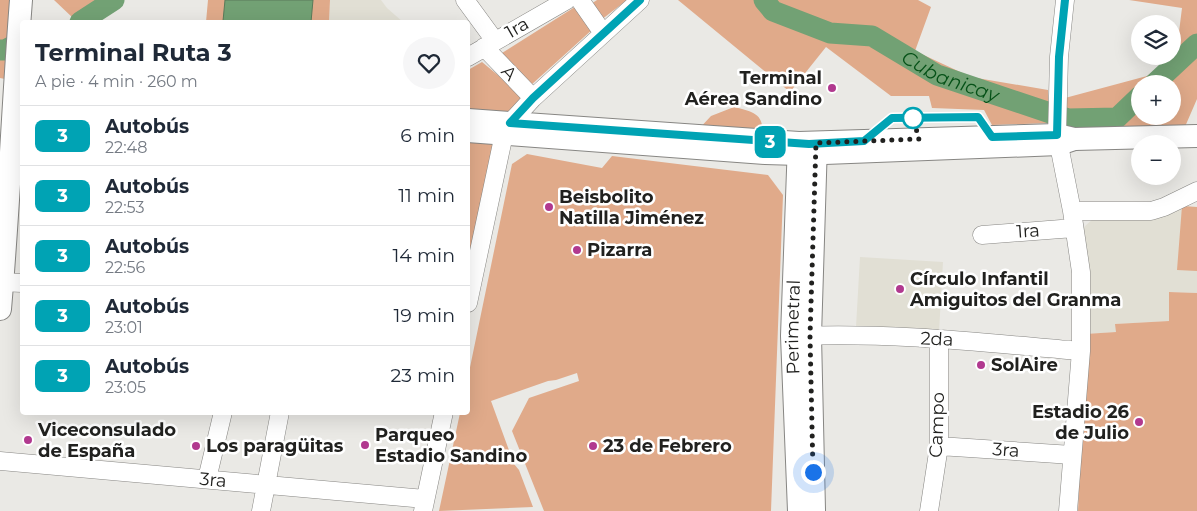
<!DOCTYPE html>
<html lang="es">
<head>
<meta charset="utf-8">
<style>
	:root { --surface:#fff; --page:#f6f6f7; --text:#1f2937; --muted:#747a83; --line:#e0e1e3 }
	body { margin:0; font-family:Montserrat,sans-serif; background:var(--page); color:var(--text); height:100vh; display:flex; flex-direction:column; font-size:19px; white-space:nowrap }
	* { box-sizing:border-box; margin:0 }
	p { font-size:16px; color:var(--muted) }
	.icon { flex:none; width:28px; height:28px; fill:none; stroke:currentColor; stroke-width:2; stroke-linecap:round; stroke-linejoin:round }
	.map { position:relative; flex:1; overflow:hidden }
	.panel { position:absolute; left:20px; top:20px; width:450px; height:395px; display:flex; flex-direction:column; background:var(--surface); border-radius:5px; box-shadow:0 5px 20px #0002 }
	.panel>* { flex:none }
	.badge { padding:0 10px; border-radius:8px; font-size:18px; line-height:32px }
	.fabs { position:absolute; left:1131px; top:15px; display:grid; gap:10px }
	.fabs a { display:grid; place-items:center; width:50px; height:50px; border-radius:50%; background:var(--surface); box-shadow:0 5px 20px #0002; font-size:25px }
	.you { position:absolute; width:25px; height:25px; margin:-12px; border:4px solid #fff; border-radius:50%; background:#1a73e8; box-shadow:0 0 0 8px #1a73e833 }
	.map>.badge { position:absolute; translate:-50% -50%; box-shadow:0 0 0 2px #fff }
	.round { display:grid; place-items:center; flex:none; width:52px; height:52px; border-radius:26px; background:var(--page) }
	.overview { display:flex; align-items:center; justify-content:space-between; height:85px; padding:0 15px }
	h1 { font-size:24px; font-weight:700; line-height:38px }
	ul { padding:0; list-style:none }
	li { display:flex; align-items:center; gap:15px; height:60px; padding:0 15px; border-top:1px solid var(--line) }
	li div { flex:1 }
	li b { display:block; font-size:19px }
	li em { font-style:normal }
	li .badge { min-width:55px; font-weight:700; text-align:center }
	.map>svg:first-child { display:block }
	.built { fill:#e1dfd4 }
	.green { fill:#e0aa8a; fill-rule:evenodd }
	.water { fill:#72a174; stroke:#5a7b5a }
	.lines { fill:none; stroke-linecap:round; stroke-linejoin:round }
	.river { stroke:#72a174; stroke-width:21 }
	.minor-casing { stroke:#878683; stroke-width:19 }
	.major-casing { stroke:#878683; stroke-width:24 }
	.minor { stroke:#fff; stroke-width:18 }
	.major { stroke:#fff; stroke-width:22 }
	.line-casing { stroke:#fff; stroke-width:11 }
	.line { stroke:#00a3b4; stroke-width:8 }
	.walk { stroke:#21211f; stroke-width:5; stroke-dasharray:0 9 }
	.poi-dot { fill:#b1398f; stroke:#fff; stroke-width:2 }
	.stop-dot { fill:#fff; stroke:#00a3b4; stroke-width:2.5 }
	.labels { text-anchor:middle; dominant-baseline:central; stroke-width:5; stroke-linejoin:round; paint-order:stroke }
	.street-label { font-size:18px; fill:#21211f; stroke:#fff }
	.poi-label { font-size:18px; font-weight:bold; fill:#21211f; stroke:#fff; text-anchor:start }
	.water-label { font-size:19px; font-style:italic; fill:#065218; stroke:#fff }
</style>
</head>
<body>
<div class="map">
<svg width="1197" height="511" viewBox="0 0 1197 511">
	<rect width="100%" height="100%" fill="#eae9e5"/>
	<path class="built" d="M330,0H381L387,8L403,22H329Z
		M1182,206L1197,207V293L1169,292V321L1116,324V332L1085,334L1084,227L1095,217Z
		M860,257L943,262L939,332L856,327Z"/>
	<path class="green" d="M0,0H10L5,79L0,78Z
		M54,0H98L87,12L73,18Z
		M208,0H330L329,22H206Z
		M597,0H627L601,20L591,4Z
		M678,0H918L931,7L915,51L971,77L1048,90L1049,123L992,125L984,110L932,108L929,96H891L826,47L790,92Z
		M1129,0H1197V99L1184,129H1065V98L1147,76L1176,56L1182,8ZM1140,84H1172V116H1140Z
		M578,5L594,28L530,86L502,53Z
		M482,62L523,96L511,115L468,114V70Z
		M734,107C750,111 765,113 762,134L697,131L711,116Z
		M468,135L494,139L468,276Z
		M527,154L602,168L612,156L768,175L783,195L771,511H544L512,431L529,398L579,381L577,373L556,380L548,381L491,401L514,464L519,470L533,507L439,511L460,413L468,412V377L512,164Z
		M1182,206L1197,207V271L1177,270Z
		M1169,292L1197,293V511H1078L1085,334L1116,332L1115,324L1169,321Z"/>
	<path class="water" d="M225,0H313L311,22L223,21Z"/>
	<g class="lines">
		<g class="river">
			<path id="s1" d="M764,0L773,11L830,33L872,36L937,75L1068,119L1117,118L1140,96"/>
			<path d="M80,22L114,0"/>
			<path d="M0,50H5L22,41"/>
			<path d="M1154,84L1197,44"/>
		</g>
		<g class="minor-casing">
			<path id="minor" d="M465,0L495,41
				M580,0L603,33
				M1065,0L1059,57L1057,135L1072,211L1081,272V351L1068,511
				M484,47L533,98
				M468,57L567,0
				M1072,211H1151L1164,207L1197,191
				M982,235L1074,228
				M0,282L22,283
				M468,303L504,134L510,123L533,98L640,0
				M797,336C892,332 987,343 1081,351
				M939,446L1072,455
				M0,461L425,499
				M207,479L223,412
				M261,511L280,412
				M423,511L444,412
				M929,511L939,446V339"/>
		</g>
		<g class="major-casing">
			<g id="major">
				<path d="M468,120L799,143L1057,135L1074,139L1059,144L799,154L765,153L468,131"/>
				<path d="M1074,139L1197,136"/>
				<path d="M0,309C9,206 13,103 21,0"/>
				<path d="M814,510L810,336L816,143"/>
				<path id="s2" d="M799,511L792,336L799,143"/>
			</g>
		</g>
		<use href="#minor" class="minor"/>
		<use href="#major" class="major"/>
	</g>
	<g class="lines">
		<g class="line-casing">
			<path id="line" d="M640,0L533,98L510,123L809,144L864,141L892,118L978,117L992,137L1057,135L1059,57L1065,0"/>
		</g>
		<use href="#line" class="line"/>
		<path class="walk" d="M813,472L810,336L816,143L919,139L913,118"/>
	</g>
	<g class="poi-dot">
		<circle cx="832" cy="88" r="5"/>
		<circle cx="549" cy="207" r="5"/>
		<circle cx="577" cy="250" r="5"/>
		<circle cx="900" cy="289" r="5"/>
		<circle cx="981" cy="365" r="5"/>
		<circle cx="1139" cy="422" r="5"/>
		<circle cx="28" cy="440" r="5"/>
		<circle cx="365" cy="445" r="5"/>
		<circle cx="196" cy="446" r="5"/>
		<circle cx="593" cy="446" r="5"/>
	</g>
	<circle class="stop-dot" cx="913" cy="118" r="10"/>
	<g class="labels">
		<g class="street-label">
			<text transform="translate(517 28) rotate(-30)">1ra</text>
			<text transform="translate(509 73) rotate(47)">A</text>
			<text transform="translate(1028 231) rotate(-4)">1ra</text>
			<text stroke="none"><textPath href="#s2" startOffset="184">Perimetral</textPath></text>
			<text transform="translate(937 339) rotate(3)">2da</text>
			<text transform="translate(937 425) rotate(-88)">Campo</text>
			<text transform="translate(1006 450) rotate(4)">3ra</text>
			<text transform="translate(213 480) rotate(5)">3ra</text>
		</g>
		<g class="poi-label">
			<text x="822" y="78" text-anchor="end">Terminal<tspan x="822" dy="21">Aérea Sandino</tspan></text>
			<text x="559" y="197">Beisbolito<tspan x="559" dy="21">Natilla Jiménez</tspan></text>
			<text x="587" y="250">Pizarra</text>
			<text x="910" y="279">Círculo Infantil<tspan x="910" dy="21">Amiguitos del Granma</tspan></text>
			<text x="991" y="365">SolAire</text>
			<text x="1129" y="412" text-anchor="end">Estadio 26<tspan x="1129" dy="21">de Julio</tspan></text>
			<text x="38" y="430">Viceconsulado<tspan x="38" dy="21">de España</tspan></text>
			<text x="375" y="435">Parqueo<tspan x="375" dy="21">Estadio Sandino</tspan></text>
			<text x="206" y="446">Los paragüitas</text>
			<text x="603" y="446">23 de Febrero</text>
		</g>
		<g class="water-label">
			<text stroke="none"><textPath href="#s1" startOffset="206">Cubanicay</textPath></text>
		</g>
	</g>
</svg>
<div class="fabs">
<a><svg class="icon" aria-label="layers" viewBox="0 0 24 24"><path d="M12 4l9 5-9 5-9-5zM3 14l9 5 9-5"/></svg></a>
<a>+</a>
<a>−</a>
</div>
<div class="you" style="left:813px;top:472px"></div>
<b class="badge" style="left:770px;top:142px;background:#00a3b4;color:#fff">3</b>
<section class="panel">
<div class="overview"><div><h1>Terminal Ruta 3</h1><p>A pie · 4 min · 260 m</p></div><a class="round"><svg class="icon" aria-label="heart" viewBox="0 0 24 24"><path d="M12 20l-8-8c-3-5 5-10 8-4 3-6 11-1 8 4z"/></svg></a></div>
<ul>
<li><span class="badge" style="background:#00a3b4;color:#fff">3</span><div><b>Autobús</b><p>22:48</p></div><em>6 min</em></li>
<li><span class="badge" style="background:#00a3b4;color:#fff">3</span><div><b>Autobús</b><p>22:53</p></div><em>11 min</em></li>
<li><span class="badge" style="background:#00a3b4;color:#fff">3</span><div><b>Autobús</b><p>22:56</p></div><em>14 min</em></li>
<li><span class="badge" style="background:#00a3b4;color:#fff">3</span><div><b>Autobús</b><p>23:01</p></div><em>19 min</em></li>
<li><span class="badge" style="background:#00a3b4;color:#fff">3</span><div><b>Autobús</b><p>23:05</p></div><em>23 min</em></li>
</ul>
</section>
</div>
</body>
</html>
